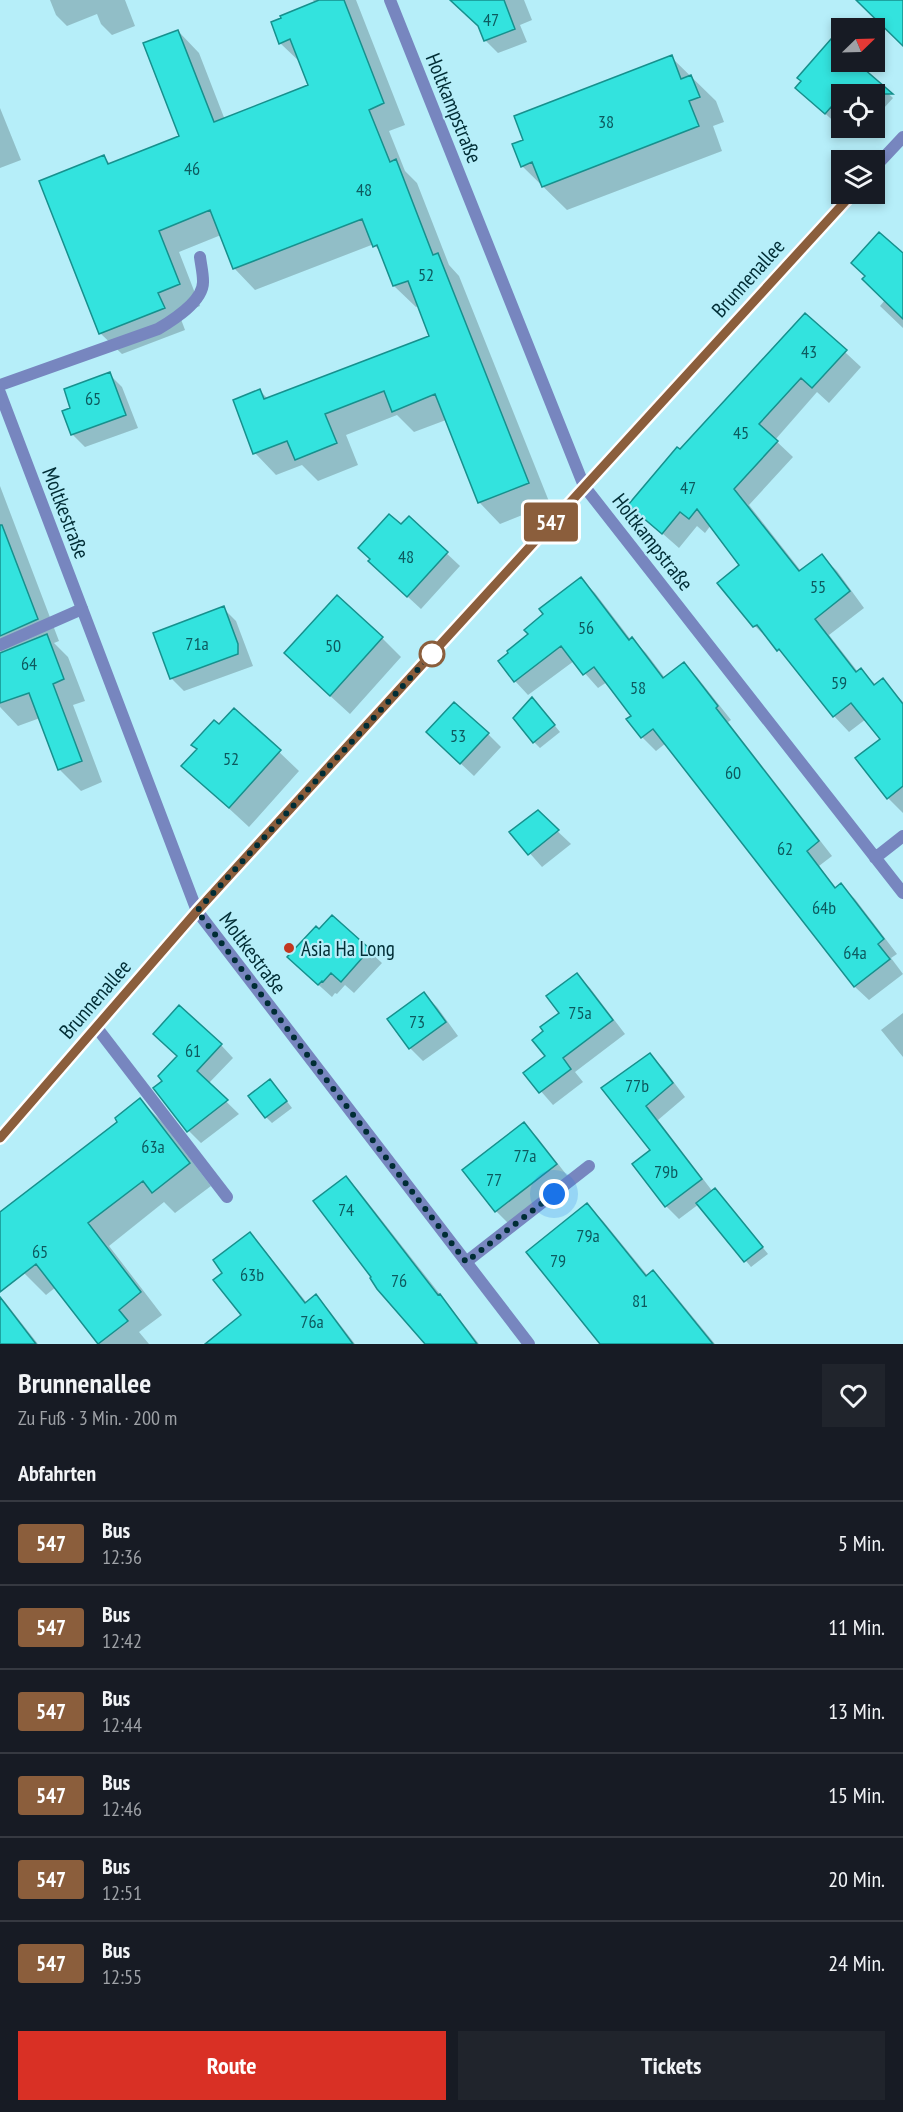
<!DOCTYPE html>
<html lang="de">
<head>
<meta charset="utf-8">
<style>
	:root { --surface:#171b24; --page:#20242c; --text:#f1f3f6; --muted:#9ea1a6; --line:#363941; --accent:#d93025 }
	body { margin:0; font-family:"PT Sans Narrow",sans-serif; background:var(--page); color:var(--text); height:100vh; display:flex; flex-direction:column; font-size:22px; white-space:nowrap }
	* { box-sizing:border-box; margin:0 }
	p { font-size:20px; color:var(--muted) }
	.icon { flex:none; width:33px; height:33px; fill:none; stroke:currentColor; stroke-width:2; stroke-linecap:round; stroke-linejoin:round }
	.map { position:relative; height:1344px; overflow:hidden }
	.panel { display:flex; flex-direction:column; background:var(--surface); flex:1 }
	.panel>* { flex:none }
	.badge { padding:0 12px; border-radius:4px; font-size:21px; line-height:39px }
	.needle { width:39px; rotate:67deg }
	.tools { position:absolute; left:831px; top:18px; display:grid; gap:12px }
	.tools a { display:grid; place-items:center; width:54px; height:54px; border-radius:0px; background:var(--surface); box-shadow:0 3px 9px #0003; font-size:30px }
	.you { position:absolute; width:30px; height:30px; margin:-15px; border:4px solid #fff; border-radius:50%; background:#1a73e8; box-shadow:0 0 0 9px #1a73e833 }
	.map>.badge { position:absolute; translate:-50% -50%; box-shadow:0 0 0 3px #fff }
	h2 { padding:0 18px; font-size:22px; line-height:54px }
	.round { display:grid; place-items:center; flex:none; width:63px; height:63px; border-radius:0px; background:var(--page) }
	.overview { display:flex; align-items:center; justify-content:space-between; height:102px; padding:0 18px }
	h1 { font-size:28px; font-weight:700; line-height:45px }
	.button { display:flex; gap:12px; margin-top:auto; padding:12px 18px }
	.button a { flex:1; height:69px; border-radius:0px; background:var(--accent); color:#fff; font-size:24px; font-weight:700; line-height:69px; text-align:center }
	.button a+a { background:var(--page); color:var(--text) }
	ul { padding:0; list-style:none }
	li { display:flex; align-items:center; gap:18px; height:84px; padding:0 18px; border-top:2px solid var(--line) }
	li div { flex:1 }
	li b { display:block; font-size:22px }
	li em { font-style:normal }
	li .badge { min-width:66px; font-weight:700; text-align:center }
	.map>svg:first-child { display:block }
	.shadow { fill:#0003 }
	.building { fill:#33e3de; stroke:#16908d; stroke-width:1.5 }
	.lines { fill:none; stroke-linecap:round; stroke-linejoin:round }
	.service { stroke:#7786bf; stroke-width:12 }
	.minor { stroke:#7786bf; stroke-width:12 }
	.tertiary { stroke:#7786bf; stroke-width:12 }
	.line-casing { stroke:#fff; stroke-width:14 }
	.line { stroke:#8b5e3c; stroke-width:9 }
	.walk { stroke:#002d35; stroke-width:6; stroke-dasharray:0 10.8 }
	.stop-dot { fill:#fff; stroke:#8b5e3c; stroke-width:3 }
	.poi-dot { fill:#c23720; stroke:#b6eef9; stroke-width:2 }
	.labels { text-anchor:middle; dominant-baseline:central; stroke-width:4.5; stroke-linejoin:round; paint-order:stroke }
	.number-label { font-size:18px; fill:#0d5a5f }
	.street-label { font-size:21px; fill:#002d35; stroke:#b6eef9 }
	.poi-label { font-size:21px; fill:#002d35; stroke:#b6eef9; text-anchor:start }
</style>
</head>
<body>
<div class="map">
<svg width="903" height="1344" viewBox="0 0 903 1344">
	<rect width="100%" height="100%" fill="#b6eef9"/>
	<path class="shadow" d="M50,0H125L135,26L112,35L101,24L97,14L67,26L56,15Z
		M313,0H356L405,125L389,131L405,171L417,183L449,265L459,276L550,504L500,524L479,502L446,420L414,432L397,415L346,435L358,465L318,481L302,465L276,475L255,453L235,401L260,391L268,399L431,337L419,306L416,307L394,286L381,253L374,244L255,290L234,268L221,235L179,252L200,306L179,314L185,330L122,354L100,333L104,157L111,165L181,137L178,31L199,53L225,120L310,86L301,63L280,43L315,3Z
		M469,0H524L532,20L520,25L527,42L498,53L485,40Z
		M671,57L716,101L724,122L713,126L722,151L567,210L522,166Z
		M842,62H854L893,98L874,119V94H842V123L839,126L810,100Z
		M0,108L21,160L0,168Z
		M854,128H867L861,134Z
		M903,255V328L880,306L885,300Z
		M805,315L861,367L829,403L817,392L775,440L793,457L749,505L801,571L822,556L837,571L864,608L829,635L858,672L861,670L876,685L882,680L903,702V813L888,798L882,740L866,719L849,732L834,716L794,665L755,626L719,583L741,566L711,525L705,533L697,526L679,548L630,505Z
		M109,374L122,387L138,428L85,447L72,434V409Z
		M0,486L59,641L54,643L68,657L85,701L73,705L102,782L81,791L59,769L40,718L18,726L0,707Z
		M409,518L460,566L421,609L383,574L401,527Z
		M581,579L595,593L631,640L632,639L646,653L665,678L684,664L697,677L731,720L728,722L832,856L819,866L837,889L841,885L855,899L897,954L891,958L903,974L869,1000L855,987L666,743L656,751L642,737L633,716L607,682L598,688L574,661L528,695L515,681L530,635Z
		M223,608L236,621L253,666L184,691L171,678Z
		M382,638L401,657L350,714L305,673Z
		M538,705L560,732L540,748L534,742Z
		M235,710L299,771L249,827L183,766Z
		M488,734L501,747L474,776L441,745Z
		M537,812L571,844L542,867L511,832Z
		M332,917L382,963L354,993L345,985L337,994L335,993L332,997L302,970L319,931Z
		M577,975L590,988L625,1034L575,1072L583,1082L553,1105L525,1073L547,1056L561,1013Z
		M424,994L437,1007L458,1036L423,1061L410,1048Z
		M903,1013V1057L881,1030Z
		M221,1045L233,1058L208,1084L239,1114L201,1143L189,1131L156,1088L164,1082L178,1057Z
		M650,1055L663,1068L685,1097L658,1120L713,1192L715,1190L721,1196L768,1254L751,1267L699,1204L679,1219L666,1206L634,1164L652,1150L604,1088Z
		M276,1087L292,1108L272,1123L266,1117Z
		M140,1100L162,1122L211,1186L175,1213L164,1202L109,1246L162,1315L139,1332L149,1344H99L56,1287L46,1295L24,1273L0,1242V1214L120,1122Z
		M524,1124L537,1137L569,1178L509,1224L496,1211Z
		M346,1178L358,1190L479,1344H425Z
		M587,1205L603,1221L648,1276L653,1272L669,1288L715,1344H603Z
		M250,1234L262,1247L307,1303L315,1296L328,1309L355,1344H284L224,1274Z
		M0,1297L5,1302L38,1344H0Z"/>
	<path class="building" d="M319,0H344L384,103L369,110L390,162L396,159L433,255L438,253L529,483L478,503L435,394L392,412L384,391L325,414L337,443L295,460L287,441L253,454L233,400L260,389L264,399L429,336L408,281L393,286L377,245L373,247L362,219L233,269L210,210L159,231L180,284L158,293L165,308L99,334L39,181L104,155L108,164L179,136L143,43L178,30L214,122L308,85L290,39L279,44L271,22L281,18L280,16Z
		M450,0H504L515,29L484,41L478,26Z
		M856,0H903V46Z
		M831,39L842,48V62H856L893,94H842V117L831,107L825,114L795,88L801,81L797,78Z
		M672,55L681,79L691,75L700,97L689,101L699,126L542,187L532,162L521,167L512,144L523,140L514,116Z
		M879,232L903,253V319L862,279L865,276L851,263Z
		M805,313L847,350L812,388L801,378L759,424L778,441L734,489L799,571L822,554L850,591L815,619L856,672L861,668L874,685L883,678L903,704V786L887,799L855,758L880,739L851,703L833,717L779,649L777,651L757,625L753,627L717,583L739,565L697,509L689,519L680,512L662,534L628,505L677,447L680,449Z
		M110,372L126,415L71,435L62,411L70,408L64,389Z
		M389,514L401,524L409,516L448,552L407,597L368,561L370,559L358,548Z
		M0,525H2L38,619L0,636Z
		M581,577L629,640L632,637L663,678L684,662L718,706L716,708L819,841L807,851L835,888L841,883L884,939L878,944L890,959L854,987L653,729L641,738L626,719L631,716L594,667L583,675L561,646L514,682L498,661L508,653L507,651L528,634L524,630L543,614L539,609Z
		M337,595L383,637L330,696L284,653Z
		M224,606L238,644V654L170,679L153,633Z
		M47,634L64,679L53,684L82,761L58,770L29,693L0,703V653Z
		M532,697L555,725L533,743L513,718Z
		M454,702L489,733L460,764L426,732Z
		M234,708L281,750L229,808L181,766L197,749L191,745L214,720L219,724Z
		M538,810L559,830L528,855L509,832Z
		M332,915L370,949L341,982L331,973L323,982L322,981L318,985L287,957L316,926L319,929Z
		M577,973L613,1020L563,1058L571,1069L539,1093L523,1073L545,1056L532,1040L543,1031L540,1027L559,1013L546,996Z
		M424,992L446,1022L409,1049L387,1019Z
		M179,1005L222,1044L197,1071L228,1100L187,1132L153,1088L162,1081L158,1076L177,1056L153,1034Z
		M650,1053L673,1083L646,1106L702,1179L665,1207L632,1164L650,1150L601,1088Z
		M270,1079L287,1101L265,1118L248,1096Z
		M140,1098L190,1163L152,1193L143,1181L88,1223L141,1292L119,1310L128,1321L98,1344L36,1264L0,1292V1212L117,1122L115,1118Z
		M524,1122L557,1164L495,1212L462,1170Z
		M346,1176L438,1295L440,1294L477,1344H425L377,1289L370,1278L371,1277L313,1201Z
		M715,1188L763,1247L744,1262L696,1203Z
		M587,1203L646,1276L653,1270L713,1344H600L526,1252Z
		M250,1232L305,1303L316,1294L353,1344H205L241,1315L213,1280L222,1273L213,1260Z
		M0,1297L36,1344H0Z"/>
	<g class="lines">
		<path class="service" d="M0,385L158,329C173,320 204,301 203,281C203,273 201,265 200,257
			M0,645L82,609
			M97,1028L227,1197
			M466,1262L589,1166"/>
		<path class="minor" d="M390,0L584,486L903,893
			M0,393L197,911L529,1344
			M875,858L903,836"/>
		<path class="tertiary" d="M874,168L903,137
			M0,1138L197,911L851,194"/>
	</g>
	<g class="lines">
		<g class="line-casing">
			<path id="line" d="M0,1138L197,911L852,194"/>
		</g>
		<use href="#line" class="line"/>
		<path class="walk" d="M432,654L197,911L466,1262L554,1194"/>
	</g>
	<circle class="stop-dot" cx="432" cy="654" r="12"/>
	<circle class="poi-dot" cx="289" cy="948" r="6"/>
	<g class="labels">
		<g class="number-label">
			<text x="491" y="19">47</text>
			<text x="606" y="121">38</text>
			<text x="192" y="168">46</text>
			<text x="364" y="189">48</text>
			<text x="426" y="274">52</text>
			<text x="809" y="351">43</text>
			<text x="93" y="398">65</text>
			<text x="741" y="432">45</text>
			<text x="688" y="487">47</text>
			<text x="406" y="556">48</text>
			<text x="818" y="586">55</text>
			<text x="586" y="627">56</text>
			<text x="197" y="643">71a</text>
			<text x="333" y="645">50</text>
			<text x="29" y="663">64</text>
			<text x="839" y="682">59</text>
			<text x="638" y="687">58</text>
			<text x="458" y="735">53</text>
			<text x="231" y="758">52</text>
			<text x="733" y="772">60</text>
			<text x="785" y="848">62</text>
			<text x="824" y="907">64b</text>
			<text x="855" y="952">64a</text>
			<text x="580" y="1012">75a</text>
			<text x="417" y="1021">73</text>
			<text x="193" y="1050">61</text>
			<text x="637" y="1085">77b</text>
			<text x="153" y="1146">63a</text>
			<text x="525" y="1155">77a</text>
			<text x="666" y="1171">79b</text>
			<text x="494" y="1179">77</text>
			<text x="346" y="1209">74</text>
			<text x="588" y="1235">79a</text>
			<text x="40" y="1251">65</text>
			<text x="558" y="1260">79</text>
			<text x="252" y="1274">63b</text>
			<text x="399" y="1280">76</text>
			<text x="640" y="1300">81</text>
			<text x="312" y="1321">76a</text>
		</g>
		<g class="street-label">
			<text transform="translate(454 108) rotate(68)">Holtkampstraße</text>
			<text transform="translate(748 278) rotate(-48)">Brunnenallee</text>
			<text transform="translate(66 513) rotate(69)">Moltkestraße</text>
			<text transform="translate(653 542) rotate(52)">Holtkampstraße</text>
			<text transform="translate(253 953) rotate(53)">Moltkestraße</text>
			<text transform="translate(95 999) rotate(-49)">Brunnenallee</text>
		</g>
		<g class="poi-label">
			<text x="301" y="948">Asia Ha Long</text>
		</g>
	</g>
</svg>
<div class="tools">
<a><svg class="needle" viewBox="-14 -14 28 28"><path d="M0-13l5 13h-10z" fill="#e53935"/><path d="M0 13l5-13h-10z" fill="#9ea1a6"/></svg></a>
<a><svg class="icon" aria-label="locate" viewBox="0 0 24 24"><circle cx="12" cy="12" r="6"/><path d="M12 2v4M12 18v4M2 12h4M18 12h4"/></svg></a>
<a><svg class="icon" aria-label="layers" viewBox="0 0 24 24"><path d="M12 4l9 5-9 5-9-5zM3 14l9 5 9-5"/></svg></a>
</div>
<div class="you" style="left:554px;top:1194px"></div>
<b class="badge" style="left:551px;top:522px;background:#8b5e3c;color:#fff">547</b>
</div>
<section class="panel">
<div class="overview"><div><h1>Brunnenallee</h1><p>Zu Fuß · 3 Min. · 200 m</p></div><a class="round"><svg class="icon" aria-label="heart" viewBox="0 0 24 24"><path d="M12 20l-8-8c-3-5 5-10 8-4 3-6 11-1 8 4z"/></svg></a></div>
<h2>Abfahrten</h2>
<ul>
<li><span class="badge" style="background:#8b5e3c;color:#fff">547</span><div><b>Bus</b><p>12:36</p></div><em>5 Min.</em></li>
<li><span class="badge" style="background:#8b5e3c;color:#fff">547</span><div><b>Bus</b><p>12:42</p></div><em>11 Min.</em></li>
<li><span class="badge" style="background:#8b5e3c;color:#fff">547</span><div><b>Bus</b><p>12:44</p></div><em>13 Min.</em></li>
<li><span class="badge" style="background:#8b5e3c;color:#fff">547</span><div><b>Bus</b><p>12:46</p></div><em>15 Min.</em></li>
<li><span class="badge" style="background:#8b5e3c;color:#fff">547</span><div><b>Bus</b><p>12:51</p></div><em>20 Min.</em></li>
<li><span class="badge" style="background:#8b5e3c;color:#fff">547</span><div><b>Bus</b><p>12:55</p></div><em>24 Min.</em></li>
</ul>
<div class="button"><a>Route</a><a>Tickets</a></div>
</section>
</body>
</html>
